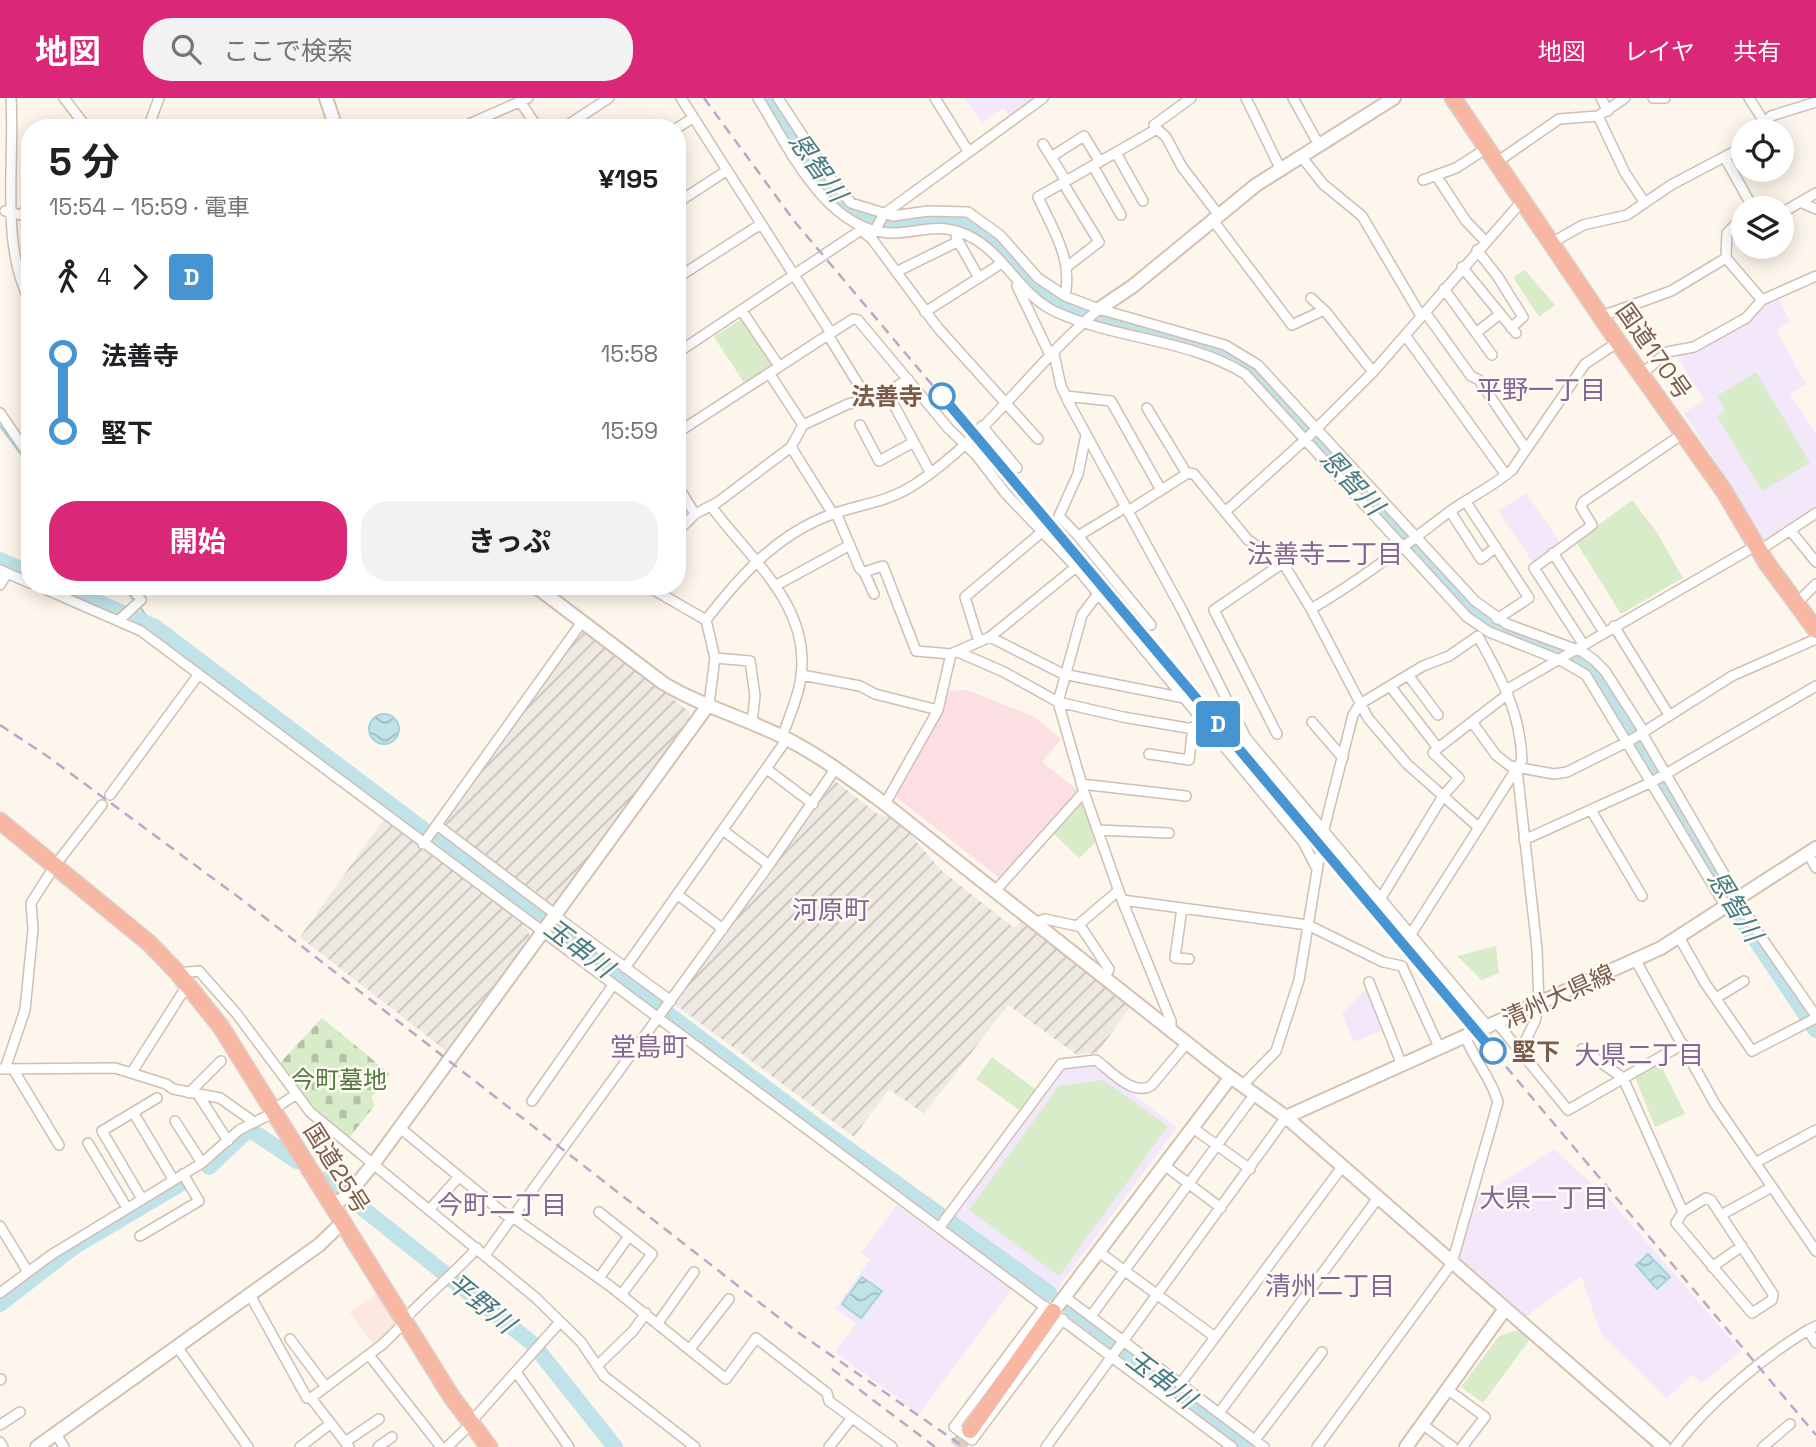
<!DOCTYPE html>
<html lang="ja">
<head>
<meta charset="utf-8">
<style>
	:root { --surface:#fff; --page:#f2f2f2; --text:#202124; --muted:#757577; --accent:#db2777 }
	body { margin:0; font-family:"Space Grotesk","Noto Sans JP",sans-serif; background:var(--page); color:var(--text); height:100vh; display:flex; flex-direction:column; font-size:26px; white-space:nowrap }
	* { box-sizing:border-box; margin:0 }
	p { font-size:23px; color:var(--muted) }
	.icon { flex:none; width:38px; height:38px; fill:none; stroke:currentColor; stroke-width:2; stroke-linecap:round; stroke-linejoin:round }
	.map { position:relative; flex:1; overflow:hidden }
	.sheet { position:absolute; left:21px; top:21px; width:665px; height:476px; display:flex; flex-direction:column; background:var(--surface); border-radius:28px; box-shadow:0 4px 18px #0003 }
	.sheet>* { flex:none }
	.badge { padding:0 14px; border-radius:5px; font-size:24px; line-height:46px }
	.buttons { position:absolute; left:1731px; top:21px; display:grid; gap:14px }
	.buttons a { display:grid; place-items:center; width:63px; height:63px; border-radius:50%; background:var(--surface); box-shadow:0 4px 18px #0003; font-size:35px }
	.map>.badge { position:absolute; translate:-50% -50%; box-shadow:0 0 0 4px #fff }
	.legs { display:flex; align-items:center; gap:10px; height:77px; padding:0 28px; font-size:23px }
	.legs p { margin-inline-start:auto }
	.overview { display:flex; align-items:center; justify-content:space-between; height:119px; padding:0 28px }
	h1 { font-size:38px; font-weight:700; line-height:52px }
	.button { display:flex; gap:14px; margin-top:auto; padding:14px 28px }
	.button a { flex:1; height:80px; border-radius:28px; background:var(--accent); color:#fff; font-size:28px; font-weight:700; line-height:80px; text-align:center }
	.button a+a { background:var(--page); color:var(--text) }
	ul { padding:0 28px; list-style:none }
	li { display:flex; align-items:center; gap:24px; height:77px; font-size:26px }
	li i { display:grid; place-items:center; width:10px; height:100%; margin:0 9px; background:currentColor }
	li i::after { content:''; width:18px; height:18px; margin:-9px; border:5px solid; border-radius:50%; background:var(--surface) }
	li p { margin-inline-start:auto }
	li:first-child i { background:linear-gradient(#0000 50%,currentColor 0) }
	li:last-child i { background:linear-gradient(currentColor 50%,#0000 0) }
	header { display:flex; align-items:center; gap:42px; box-sizing:border-box; height:98px; padding:0 35px; background:var(--accent); color:#fff }
	header strong { font-size:33px }
	nav { display:flex; gap:38px; margin-inline-start:auto; font-size:24px }
	.search { width:490px; height:63px; background:var(--page); display:flex; align-items:center; gap:18px; box-sizing:border-box; padding:0 24px; border-radius:28px; color:var(--muted); font-size:26px }
	.map>svg:first-child { display:block }
	.commercial { fill:#fde8e0 }
	.industrial { fill:url(#industrial-furrows) }
	.education { fill:#f3e8fa }
	.medical { fill:#fbdfe3 }
	.green { fill:#d8ecc9 }
	.cemetery { fill:url(#cemetery-stones) }
	.water { fill:url(#water-waves); stroke:#a5d3da; stroke-width:2 }
	.lines { fill:none; stroke-linecap:round; stroke-linejoin:round }
	.stream { stroke:#a5d3da; stroke-width:2.5 }
	.river { stroke:#bfe3e8; stroke-width:16 }
	.highway-tunnel { stroke:#dcd0c4; stroke-width:16; stroke-dasharray:16 8; stroke-linecap:butt }
	.street-casing { stroke:#d1beb0; stroke-width:12 }
	.secondary-casing { stroke:#d6c0b0; stroke-width:16 }
	.highway-casing { stroke:#dad1cd; stroke-width:19 }
	.street { stroke:#fff; stroke-width:9 }
	.secondary { stroke:#fff; stroke-width:12 }
	.highway { stroke:#f7b7a3; stroke-width:16 }
	.rail { stroke:#b9a8c9; stroke-width:2.5; stroke-dasharray:10 7; stroke-linecap:butt }
	.line-1-casing { stroke:#fff; stroke-width:16 }
	.line-1 { stroke:#4694d1; stroke-width:10 }
	.stop-1-dot { fill:#fff; stroke:#4694d1; stroke-width:3.5 }
	.labels { text-anchor:middle; dominant-baseline:central; stroke-width:5; stroke-linejoin:round; paint-order:stroke }
	.street-label { font-size:24px; fill:#7a5c4d; stroke:#fffaf3 }
	.stop-label { font-size:24px; font-weight:bold; fill:#7a5c4d; stroke:#fffaf3; text-anchor:end }
	.park-label { font-size:24px; fill:#537a41; stroke:#fffaf3 }
	.water-label { font-size:26px; font-style:italic; fill:#437c86; stroke:#fffaf3 }
	.neighbourhood-label { font-size:26px; fill:#846695; stroke:#fffaf3 }
</style>
</head>
<body>
<header>
<strong>地図</strong>
<div class="search"><svg class="icon" aria-label="search" viewBox="0 0 24 24"><circle cx="10" cy="10" r="6"/><path d="M15 15l6 6"/></svg>ここで検索</div>
<nav><a>地図</a><a>レイヤ</a><a>共有</a></nav>
</header>
<div class="map">
<svg width="1816" height="1349" viewBox="0 0 1816 1349">
	<defs>
		<pattern id="industrial-furrows" width="10" height="10" patternUnits="userSpaceOnUse" patternTransform="scale(1.75)"><rect width="10" height="10" fill="#efe9e4"/><path d="M-1 1l2-2M0 10L10 0M9 11l2-2" fill="none" stroke="#c7c0bb"/></pattern>
		<pattern id="cemetery-stones" width="16" height="16" patternUnits="userSpaceOnUse" patternTransform="scale(1.75)"><rect width="16" height="16" fill="#d8ecc9"/><path d="M2 7V4a2 2 0 0 1 4 0v3zM10 15v-3a2 2 0 0 1 4 0v3z" fill="#b4c2a5"/></pattern>
		<pattern id="water-waves" width="16" height="10" patternUnits="userSpaceOnUse" patternTransform="scale(1.75)"><rect width="16" height="10" fill="#bfe3e8"/><path d="M0 5q4-4 8 0t8 0" fill="none" stroke="#a0bbbe"/></pattern>
	</defs>
	<rect width="100%" height="100%" fill="#fdf6ec"/>
	<path class="commercial" d="M378,1194L399,1227L375,1248L350,1215Z"/>
	<path class="industrial" d="M581,532L689,613L690,623L557,807H553L446,727L445,721Z
		M835,683L879,717L893,720L912,733L910,736L942,773L1014,830L1021,823L1131,908L1097,955L1077,957L1008,907L924,1016L889,991L854,1039L673,905Z
		M384,721L522,824L529,834V843L450,956L300,839Z"/>
	<path class="education" d="M965,0H1036L1011,20L1003,10L982,25Z
		M1779,201L1790,224L1776,232L1806,286L1790,296L1816,335V409L1764,441L1684,315L1704,302L1675,255L1686,256L1752,221L1765,206Z
		M1526,395L1562,447L1534,466L1498,413Z
		M1369,888L1386,931L1353,944L1342,915Z
		M1095,968L1177,1029L1053,1197L1023,1176L919,1316L835,1254L856,1226L835,1210L870,1162L861,1155L897,1107L940,1139L1064,972Z
		M1554,1051L1613,1105L1741,1253L1701,1286L1693,1276L1667,1301L1601,1236L1581,1178L1524,1220L1460,1160L1479,1092L1487,1094Z"/>
	<path class="medical" d="M967,592L1035,619L1061,641L1042,664L1079,693L1003,783L896,699L940,619L949,593Z"/>
	<path class="green" d="M1525,172L1555,207L1539,219L1513,179Z
		M743,220L774,267L745,286L714,239Z
		M1756,274L1810,365L1762,393L1717,318L1725,312L1717,298Z
		M1632,402L1656,433L1683,480L1621,516L1576,444Z
		M1084,701L1098,742L1079,760L1053,735Z
		M1496,848L1499,875L1482,882L1457,858Z
		M992,959L1035,991L1019,1012L976,981Z
		M1660,965L1685,1016L1655,1029L1635,979Z
		M1103,982L1168,1028L1059,1178L969,1112L1059,988Z
		M1518,1232L1530,1241L1483,1305L1461,1289L1499,1238Z"/>
	<path class="cemetery" d="M322,920L390,976L371,1000L375,1007L349,1040L298,995L278,967Z"/>
	<path class="water" d="M369 631a15 15 0 1 1 30 0a15 15 0 1 1-30 0Z
		M1648,1156L1670,1179L1657,1191L1636,1167Z
		M862,1179L882,1193L861,1220L842,1206Z"/>
	<g class="lines">
		<path class="stream" d="M0,328L30,368
			M123,488L155,529"/>
		<path class="river" d="M770,0L829,90L856,119L898,126L922,121L947,122L970,129L988,140L1037,192L1060,207L1214,254L1248,271L1472,512L1500,532L1578,561L1596,575L1737,814L1816,932
			M0,462L30,475
			M61,488L155,529L819,1030L1049,1195
			M209,1069L247,1033H252L297,1063
			M326,1081L533,1246L615,1349
			M0,1206L75,1148L185,1083
			M1072,1212L1111,1241L1127,1258L1250,1349"/>
		<path class="highway-tunnel" d="M957,1349L970,1332"/>
		<g class="street-casing">
			<path id="street" d="M11,0C15,67 0,147 30,203
				M64,0L87,30
				M681,0L831,235
				M758,0C788,48 825,131 889,135C919,136 935,123 967,137C1003,153 1018,195 1054,213C1115,242 1188,240 1245,276L1467,519L1489,534L1562,563L1586,577L1726,809
				M778,0L831,81L851,105L893,118L928,113L968,114L1000,137L1038,180L1065,198L1099,211L1225,247L1258,267L1475,503L1507,526L1583,554L1594,562L1605,573L1644,634
				M935,0L968,53
				M1246,0L1280,70
				M1293,0L1319,47
				M1601,0L1608,13
				M1653,0H1665
				M1749,0L1765,25
				M521,5L538,30
				M1598,18L1625,75L1645,105
				M148,30L159,0
				M460,30L528,0
				M563,30L609,0
				M677,30L693,20
				M1157,31L1166,39L1182,69L1218,116
				M1759,33L1771,18L1816,4
				M1043,46L1066,83
				M1116,55L1143,103
				M1301,58L1323,86L1362,118L1421,218
				M1051,59L1084,38L1100,64
				M1725,60L1753,110
				M1497,64L1559,21L1598,18L1625,0
				M1093,68L1121,117
				M1437,79L1466,123L1485,143
				M1423,82L1456,70L1487,50
				M1063,85L1099,144L1068,168
				M1800,104L1816,111
				M677,105L726,73
				M1754,110L1767,105L1778,110
				M1782,112L1785,113L1816,95
				M5,113L21,117L30,108
				M1743,119L1727,135L1726,160L1762,202
				M1212,121L1292,227L1324,212
				M873,136L884,116L1043,0
				M956,139L979,180
				M1553,144L1583,127L1627,117L1671,87L1743,49
				M1477,152L1498,179L1523,219L1511,230
				M1462,169L1516,235
				M896,174L957,144
				M677,180L761,126
				M1017,188L1051,259
				M1444,191L1492,257
				M1065,198C1073,161 1053,132 1038,99L1157,31L1154,27L1191,0
				M1311,200L1326,214L1373,274
				M742,213L779,268
				M925,214L1002,165
				M1425,214L1471,278L1479,282L1526,351
				M1602,218L1671,193L1726,160
				M1476,235L1500,216
				M828,237L868,302
				M1405,237L1506,377
				M677,255L861,132L872,141L938,230L1038,341
				M1054,256L1061,288L1069,305L1182,512L1246,640L1489,930
				M769,275L803,327
				M1642,276L1667,254L1694,249L1746,220L1762,202L1816,178
				M888,296L930,374
				M1066,298L1111,303L1161,392
				M1147,310L1187,376
				M0,315L30,359
				M677,319L683,331
				M860,327L879,363L914,344
				M982,328L1017,370
				M677,335L831,235L853,221L858,222L949,331L977,358L1006,396L1076,469L1303,744L1316,769
				M1086,337L1078,376L1059,418L1078,438L1126,409
				M791,349L833,416
				M677,396L682,395L695,416
				M1466,404L1529,500L1497,521
				M711,408C748,459 811,507 801,578C799,598 789,619 782,639
				M1128,413L1188,375L1194,376L1248,442L1283,465L1311,511L1368,620L1407,666L1477,728
				M1450,413L1481,461L1496,449
				M1225,414L1307,340L1373,274L1523,102
				M836,415L860,471L864,474L883,468L916,553L951,556
				M1790,432L1816,464
				M677,434L695,416L718,404L791,349L803,327L848,306L879,300L908,281
				M1078,438L1151,527
				M1760,452L1816,415
				M1553,455L1604,534
				M0,472L30,485
				M864,474L874,496
				M0,487L7,475
				M38,488L141,533L1232,1349
				M647,488L706,522
				M775,488L850,447
				M1797,505L1816,486
				M1311,511C1361,482 1404,448 1449,414C1470,399 1492,389 1512,372L1585,266L1618,244
				M118,523L141,502L130,488
				M1614,528L1669,617
				M990,539L1063,576L1184,600
				M979,544L965,499L1043,433
				M1583,546L1534,470L1592,427L1581,409L1583,404L1684,335
				M958,554L1004,574L1058,604L1123,619L1246,640
				M715,560L750,563L755,598L752,625
				M802,577L860,588L875,596L938,612
				M1408,577L1438,617
				M1390,588L1438,650L1508,596
				M1506,592L1757,447
				M709,606L715,560L706,522C740,478 776,437 830,417C860,406 886,405 914,387C986,340 1034,265 1099,211
				M1312,624L1343,660
				M1472,624L1496,657L1510,668L1554,676L1567,674L1631,642L1732,578L1816,541
				M1642,635L1757,833L1816,918
				M1277,636L1214,512L1283,465
				M1149,656L1189,662L1193,629
				M1517,671L1537,851L1539,906L1535,923L1520,954
				M768,672L813,706
				M1081,686L1186,698
				M1084,694L1122,802L1171,923V932
				M110,697L199,576
				M885,706L938,612L951,556L990,539L1076,469
				M1591,712L1642,798
				M437,727L555,816
				M1097,732L1169,735
				M724,733L769,767
				M1524,742L1652,684L1816,588
				M423,746L582,524
				M1808,755L1816,770
				M996,792L1084,694L1058,604L1082,517L1098,496
				M678,797L723,831
				M1381,800L1443,698L1459,680L1433,655L1438,650
				M1122,802L1308,827L1383,864L1402,868L1440,951
				M1182,810L1175,860L1189,861
				M554,817L671,903
				M1036,824L1045,821L1077,828L1118,793
				M1079,826L1109,871L1105,879
				M1679,839L1705,885L1752,953L1816,920
				M1636,863L1715,1006L1816,1153
				M625,870L787,641
				M178,875L199,873L236,915L310,1014L536,1200L581,1244L604,1278L695,1349
				M1369,884L1402,967
				M1716,900L1744,883
				M1497,925L1568,1012L1683,946
				M1582,951L1623,980L1683,1114
				M0,971L115,970L166,986L173,991L220,1000L254,1024
				M5,971L25,912L33,831L31,805L56,766L102,707
				M13,971L59,1047
				M132,974L188,886
				M1242,988L1276,953L1299,882L1324,731L1353,617L1360,606L1423,568L1449,558L1478,538C1501,581 1520,612 1522,662L1411,836
				M189,995L221,963
				M199,998L228,1043
				M532,1003L613,887
				M274,1011L295,997
				M133,1014L173,1081
				M175,1023L202,1065
				M400,1030L512,1122
				M1193,1030L1250,1071
				M88,1045L127,1110
				M1755,1065L1816,1032
				M1164,1067L1221,1110
				M1706,1100L1711,1102L1773,1196L1772,1202L1752,1215L1676,1125L1683,1114Z
				M142,1101L102,1033L157,1000
				M430,1111L457,1081
				M599,1114L652,1156L621,1197
				M1721,1117L1772,1089
				M514,1120L610,1188L726,1281L756,1240L827,1295L829,1303L892,1349
				M0,1128L28,1174
				M939,1130L1061,966L1096,962C1111,973 1132,998 1151,988L1187,945
				M140,1138L199,1103L183,1076
				M1099,1154L1215,1239
				M485,1157L769,767L836,670
				M1712,1169L1742,1148
				M599,1180L629,1138
				M0,1195L51,1157L202,1065L239,1032L275,1014
				M250,1197L307,1300H311
				M1065,1199L1264,1349
				M1045,1208L954,1329L972,1342L1063,1221
				M1091,1218L1254,997
				M404,1222C428,1196 454,1176 477,1150
				M658,1225L694,1174
				M1816,1228L1808,1232L1816,1245
				M290,1241L326,1289
				M178,1250L248,1349
				M690,1251L729,1201
				M369,1257L441,1349
				M597,1268L633,1233L646,1215
				M516,1274L569,1349
				M0,1282L1,1281
				M1181,1285L1342,1069
				M1447,1291L1485,1319L1462,1349
				M1219,1315L1378,1100
				M470,1325L560,1224
				M1422,1326L1453,1349
				M0,1327L20,1314
				M56,1336L64,1349
				M1255,1342L1322,1254
				M0,1344L3,1349
				M345,1344L379,1321
				M300,1349L330,1326
				M349,1349L311,1300L383,1246L405,1224
				M378,1349L392,1339
				M447,1349L471,1326
				M829,1349L852,1320
				M1046,1349L1286,1019
				M1317,1349L1452,1165L1498,1004C1491,980 1475,963 1466,940
				M1675,1349C1707,1306 1762,1260 1808,1232
				M1763,1349L1790,1326"/>
		</g>
		<g class="secondary-casing">
			<path id="secondary" d="M326,0L336,30
				M1099,211L1133,188L1256,87L1394,0
				M535,488L663,585C699,607 742,619 781,638C818,656 851,681 885,706L1221,972L1286,1019L1664,1349
				M1286,1019L1661,850L1816,750
				M333,1106L346,1099L374,1065L709,606
				M1053,1214L1230,980
				M37,1349L319,1147L344,1123
				M1406,1349L1505,1211"/>
		</g>
		<g class="highway-casing">
			<path id="highway" d="M1453,0L1618,244L1724,393L1766,464L1816,532
				M0,723L149,845L178,875L221,929L451,1298L489,1349
				M970,1332L1053,1214"/>
		</g>
		<use href="#street" class="street"/>
		<use href="#secondary" class="secondary"/>
		<use href="#highway" class="highway"/>
		<path class="rail" d="M704,0L795,124L1816,1337
			M0,627L47,658L241,801L796,1233L964,1349
			M832,1271L935,1349"/>
	</g>
	<g class="lines">
		<g class="line-1-casing">
			<path id="line-1" d="M942,298L1493,953"/>
		</g>
		<use href="#line-1" class="line-1"/>
	</g>
	<g class="stop-1-dot">
		<circle cx="942" cy="298" r="12"/>
		<circle cx="1493" cy="953" r="12"/>
	</g>
	<g class="labels">
		<g class="street-label">
			<text transform="translate(1654 253) rotate(55)">国道170号</text>
			<text transform="translate(1558 898) rotate(-24)">清州大県線</text>
			<text transform="translate(337 1070) rotate(58)">国道25号</text>
		</g>
		<g class="stop-label">
			<text x="923" y="298">法善寺</text>
			<text x="1512" y="953" text-anchor="start">堅下</text>
		</g>
		<g class="park-label">
			<text x="339" y="981">今町墓地</text>
		</g>
		<g class="water-label">
			<text transform="translate(818 69) rotate(54)">恩智川</text>
			<text transform="translate(1352 384) rotate(47)">恩智川</text>
			<text transform="translate(1735 808) rotate(58)">恩智川</text>
			<text transform="translate(579 850) rotate(37)">玉串川</text>
			<text transform="translate(481 1205) rotate(39)">平野川</text>
			<text transform="translate(1161 1281) rotate(37)">玉串川</text>
		</g>
		<g class="neighbourhood-label">
			<text x="1541" y="292">平野一丁目</text>
			<text x="1325" y="456">法善寺二丁目</text>
			<text x="831" y="812">河原町</text>
			<text x="649" y="949">堂島町</text>
			<text x="1639" y="957">大県二丁目</text>
			<text x="1544" y="1100">大県一丁目</text>
			<text x="502" y="1107">今町二丁目</text>
			<text x="1330" y="1188">清州二丁目</text>
		</g>
	</g>
</svg>
<div class="buttons">
<a><svg class="icon" aria-label="locate" viewBox="0 0 24 24"><circle cx="12" cy="12" r="6"/><path d="M12 2v4M12 18v4M2 12h4M18 12h4"/></svg></a>
<a><svg class="icon" aria-label="layers" viewBox="0 0 24 24"><path d="M12 4l9 5-9 5-9-5zM3 14l9 5 9-5"/></svg></a>
</div>
<b class="badge" style="left:1218px;top:626px;background:#4694d1;color:#fff">D</b>
<section class="sheet">
<div class="overview"><div><h1>5 分</h1><p>15:54 – 15:59 · 電車</p></div><b>¥195</b></div>
<div class="legs"><svg class="icon" aria-label="walk" viewBox="0 0 24 24"><circle cx="13" cy="4" r="2"/><path d="M13 8l-2 6 4 7M11 14l-3 7M7 12l3-4h3l4 4"/></svg>4<svg class="icon" aria-label="forward" viewBox="0 0 24 24"><path d="M9 5l7 7-7 7"/></svg><b class="badge" style="background:#4694d1;color:#fff">D</b></div>
<ul>
<li><i style="color:#4694d1"></i><b>法善寺</b><p>15:58</p></li>
<li><i style="color:#4694d1"></i><b>堅下</b><p>15:59</p></li>
</ul>
<div class="button"><a>開始</a><a>きっぷ</a></div>
</section>
</div>
</body>
</html>
